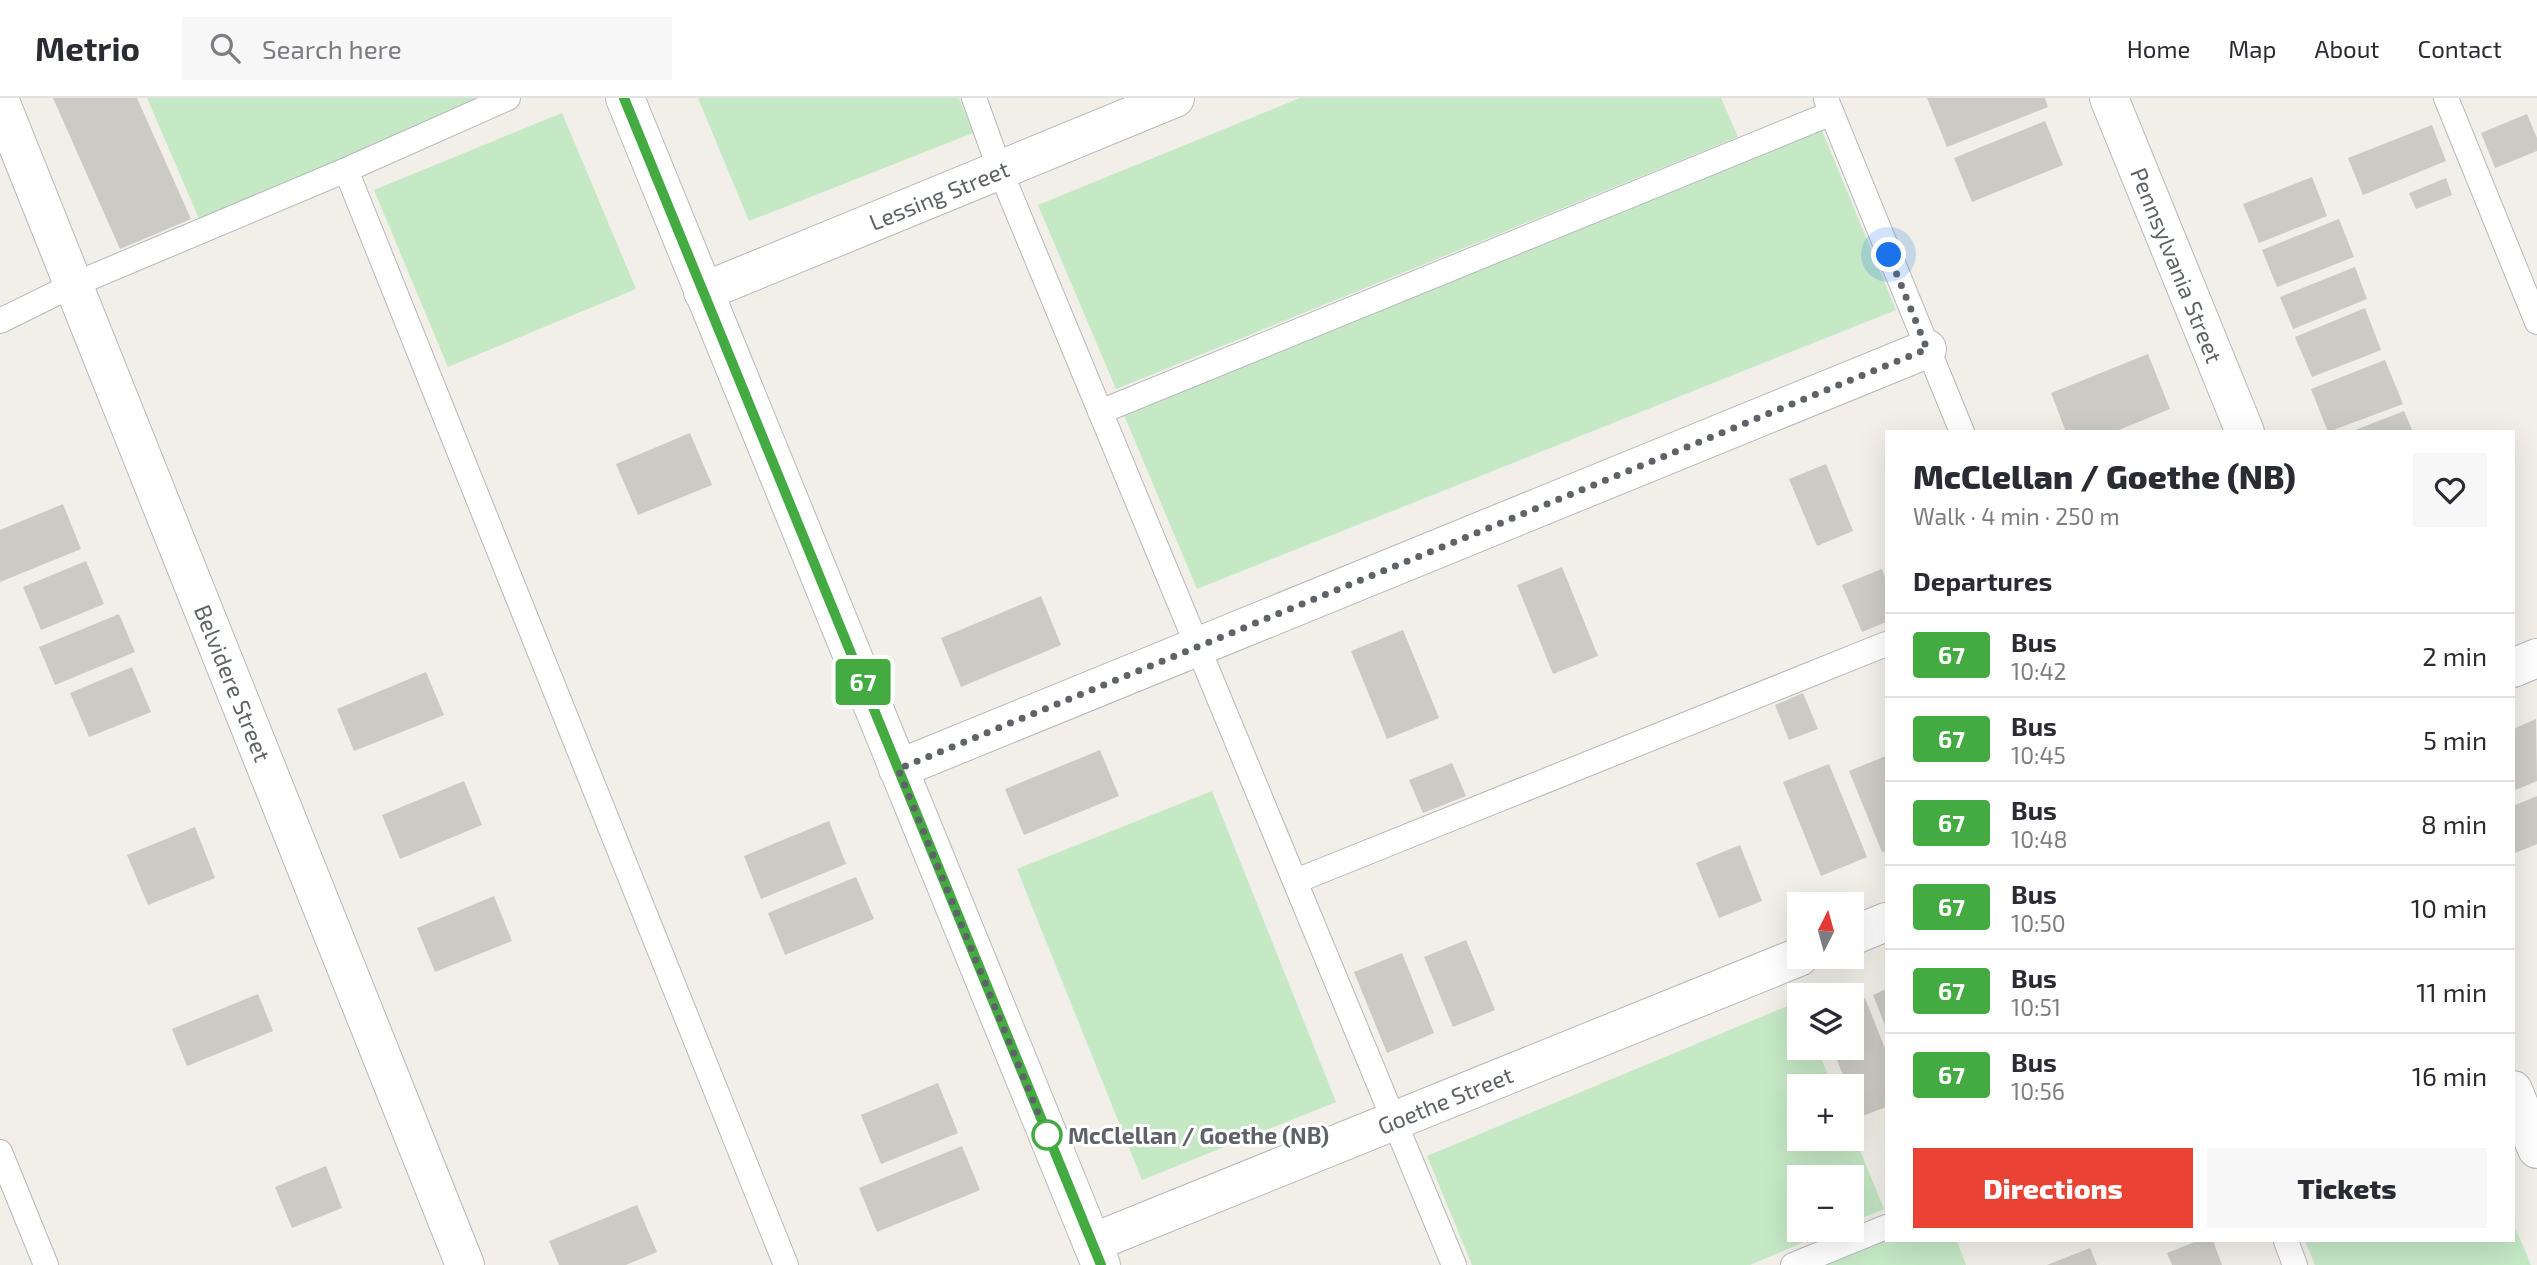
<!DOCTYPE html>
<html lang="en">
<head>
<meta charset="utf-8">
<style>
	:root { --surface:#fff; --page:#f7f7f7; --text:#2b2b33; --muted:#7c7c81; --line:#e1e1e2; --accent:#ea4335 }
	body { margin:0; font-family:"Exo 2",sans-serif; background:var(--page); color:var(--text); height:100vh; display:flex; flex-direction:column; font-size:26px; white-space:nowrap }
	* { box-sizing:border-box; margin:0 }
	p { font-size:23px; color:var(--muted) }
	.icon { flex:none; width:38px; height:38px; fill:none; stroke:currentColor; stroke-width:2; stroke-linecap:round; stroke-linejoin:round }
	.map { position:relative; flex:1; overflow:hidden }
	.details { position:absolute; left:1885px; top:332px; width:630px; height:812px; display:flex; flex-direction:column; background:var(--surface); border-radius:0px; box-shadow:0 7px 28px #0002 }
	.details>* { flex:none }
	.badge { padding:0 14px; border-radius:5px; font-size:24px; line-height:46px }
	.needle { width:46px; rotate:6deg }
	.tools { position:absolute; left:1787px; top:794px; display:grid; gap:14px }
	.tools a { display:grid; place-items:center; width:77px; height:77px; border-radius:0px; background:var(--surface); box-shadow:0 7px 28px #0002; font-size:35px }
	.you { position:absolute; width:35px; height:35px; margin:-18px; border:5px solid #fff; border-radius:50%; background:#1a73e8; box-shadow:0 0 0 10px #1a73e833 }
	.map>.badge { position:absolute; translate:-50% -50%; box-shadow:0 0 0 4px #fff }
	h2 { padding:0 28px; font-size:26px; line-height:63px }
	.round { display:grid; place-items:center; flex:none; width:74px; height:74px; border-radius:0px; background:var(--page) }
	.overview { display:flex; align-items:center; justify-content:space-between; height:119px; padding:0 28px }
	h1 { font-size:33px; font-weight:800; line-height:52px }
	.cta { display:flex; gap:14px; margin-top:auto; padding:14px 28px }
	.cta a { flex:1; height:80px; border-radius:0px; background:var(--accent); color:#fff; font-size:28px; font-weight:800; line-height:80px; text-align:center }
	.cta a+a { background:var(--page); color:var(--text) }
	ul { padding:0; list-style:none }
	li { display:flex; align-items:center; gap:21px; height:84px; padding:0 28px; border-top:2px solid var(--line) }
	li div { flex:1 }
	li b { display:block; font-size:26px }
	li em { font-style:normal }
	li .badge { min-width:77px; font-weight:700; text-align:center }
	header { display:flex; align-items:center; gap:42px; box-sizing:border-box; height:98px; padding:0 35px; background:var(--surface); border-bottom:2px solid var(--line) }
	header strong { font-size:33px }
	nav { display:flex; gap:38px; margin-inline-start:auto; font-size:24px }
	.search { width:490px; height:63px; background:var(--page); display:flex; align-items:center; gap:18px; box-sizing:border-box; padding:0 24px; border-radius:0px; color:var(--muted); font-size:26px }
	.map>svg:first-child { display:block }
	.green { fill:#c5e8c5 }
	.building { fill:#cccac5 }
	.lines { fill:none; stroke-linecap:round; stroke-linejoin:round }
	.lane-casing { stroke:#b5b8bc; stroke-width:26 }
	.street-casing { stroke:#b5b8bc; stroke-width:40 }
	.secondary-casing { stroke:#b6babf; stroke-width:40 }
	.lane { stroke:#fff; stroke-width:24 }
	.street { stroke:#fff; stroke-width:38 }
	.secondary { stroke:#fff; stroke-width:38 }
	.line-casing { stroke:#fff; stroke-width:16 }
	.line { stroke:#44aa42; stroke-width:10 }
	.walk { stroke:#5f6368; stroke-width:7; stroke-dasharray:0 12.6 }
	.stop-dot { fill:#fff; stroke:#44aa42; stroke-width:3.5 }
	.labels { text-anchor:middle; dominant-baseline:central; stroke-width:6; stroke-linejoin:round; paint-order:stroke }
	.street-label { font-size:23px; fill:#5f6368; stroke:#fff }
	.stop-label { font-size:23px; font-weight:bold; fill:#5f6368; stroke:#fff; text-anchor:start }
</style>
</head>
<body>
<header>
<strong>Metrio</strong>
<div class="search"><svg class="icon" aria-label="search" viewBox="0 0 24 24"><circle cx="10" cy="10" r="6"/><path d="M15 15l6 6"/></svg>Search here</div>
<nav><a>Home</a><a>Map</a><a>About</a><a>Contact</a></nav>
</header>
<div class="map">
<svg width="2537" height="1167" viewBox="0 0 2537 1167">
	<rect width="100%" height="100%" fill="#f1efe8"/>
	<path class="green" d="M147,0H484L200,123Z
		M698,0H959L973,35L749,123Z
		M1300,0H1721L1738,39L1116,291L1038,107Z
		M562,15L636,191L448,269L374,92Z
		M1821,30L1896,212L1197,491L1122,312Z
		M1212,693L1336,1004L1142,1082L1017,771Z
		M1797,904L1799,909V950H1817L1833,989H1799V1041H1852V1033L1884,1111L1852,1124V1080H1799V1132H1833L1750,1167H1472L1427,1058Z
		M2513,1124L2531,1167H2315L2305,1143H2513Z
		M1886,1141V1143H1957L1966,1167H1824Z"/>
	<path class="building" d="M53,0H137L191,121L120,151Z
		M1927,0H2045L2048,9L1947,49Z
		M2527,16L2537,40V53L2495,70L2481,35Z
		M2045,23L2063,67L1972,104L1954,60Z
		M2432,27L2446,63L2363,97L2348,60Z
		M2312,79L2327,118L2259,145L2243,106Z
		M2446,80L2452,97L2416,111L2409,95Z
		M2339,121L2354,159L2277,189L2262,152Z
		M2355,169L2367,201L2293,231L2280,199Z
		M2365,210L2381,252L2312,279L2295,239Z
		M2148,256L2170,311L2114,334H2066L2051,295Z
		M2385,262L2403,306L2328,334L2311,291Z
		M2404,313L2413,334H2350Z
		M690,335L712,387L638,417L616,366Z
		M1826,366L1853,433L1817,448L1789,381Z
		M63,406L81,451L0,484V432Z
		M86,463L104,506L41,532L23,489Z
		M1562,469L1598,558L1553,576L1517,487Z
		M1882,471L1886,482V524L1862,534L1842,487Z
		M1041,498L1061,547L961,589L941,540Z
		M119,516L135,554L55,587L39,549Z
		M1403,532L1439,620L1387,641L1351,553Z
		M132,569L151,614L89,639L70,595Z
		M426,574L444,617L354,653L337,611Z
		M1803,595L1818,631L1789,642L1775,607Z
		M2536,621L2537,683L2513,693V631Z
		M1100,652L1119,698L1024,737L1005,691Z
		M1886,658V753L1882,754L1849,673Z
		M1452,665L1466,698L1423,715L1409,682Z
		M1829,666L1867,759L1821,778L1783,684Z
		M464,683L482,727L400,761L382,717Z
		M2537,698V746L2513,756V708Z
		M829,723L846,766L761,801L744,758Z
		M195,729L215,780L148,807L127,757Z
		M1740,747L1762,803L1719,820L1696,765Z
		M856,779L874,821L785,857L768,815Z
		M494,798L512,843L435,874L417,830Z
		M1466,842L1495,912L1453,929L1424,859Z
		M1402,855L1434,935L1387,955L1354,874Z
		M1886,891V930L1873,897Z
		M258,896L273,933L187,968L172,931Z
		M1865,900L1886,953V1009L1860,1019L1852,998V989H1848L1832,950H1852V906Z
		M938,985L958,1035L881,1066L861,1017Z
		M962,1048L980,1092L877,1134L859,1090Z
		M326,1068L342,1110L292,1130L275,1089Z
		M637,1107L657,1154L626,1167H559L549,1143Z
		M2197,1143H2213L2222,1167H2172L2167,1155Z
		M2090,1150L2097,1167H2047Z"/>
	<g class="lines">
		<g class="lane-casing">
			<path id="lane" d="M974,0L1000,72L1454,1167
				M2446,0L2537,224
				M1826,1L1962,334
				M346,72L786,1167
				M0,223L73,187L346,72L508,0
				M1100,314L1832,15
				M1296,783L1886,546
				M0,1054L46,1167
				M2286,1143L2295,1167
				M1793,1167L1886,1129"/>
		</g>
		<g class="street-casing">
			<path id="street" d="M2109,0L2245,334
				M0,3L465,1167
				M703,194L1175,0
				M2513,570L2537,560
				M898,671L1927,251
				M1852,838L1886,824
				M2513,992L2537,1051
				M1092,1145L1799,859"/>
		</g>
		<g class="secondary-casing">
			<path id="secondary" d="M625,0L1101,1167"/>
		</g>
		<use href="#lane" class="lane"/>
		<use href="#street" class="street"/>
		<use href="#secondary" class="secondary"/>
	</g>
	<g class="lines">
		<g class="line-casing">
			<path id="line" d="M624,0L1101,1167"/>
		</g>
		<use href="#line" class="line"/>
		<path class="walk" d="M1047,1037L898,671L1927,251L1889,157"/>
	</g>
	<circle class="stop-dot" cx="1047" cy="1037" r="14"/>
	<g class="labels">
		<g class="street-label">
			<text transform="translate(939 97) rotate(-22)">Lessing Street</text>
			<text transform="translate(2177 167) rotate(68)">Pennsylvania Street</text>
			<text transform="translate(233 585) rotate(68)">Belvidere Street</text>
			<text transform="translate(1445 1002) rotate(-22)">Goethe Street</text>
		</g>
		<g class="stop-label">
			<text x="1068" y="1037">McClellan / Goethe (NB)</text>
		</g>
	</g>
</svg>
<div class="tools">
<a><svg class="needle" viewBox="-14 -14 28 28"><path d="M0-13l5 13h-10z" fill="#e53935"/><path d="M0 13l5-13h-10z" fill="#7c7c81"/></svg></a>
<a><svg class="icon" aria-label="layers" viewBox="0 0 24 24"><path d="M12 4l9 5-9 5-9-5zM3 14l9 5 9-5"/></svg></a>
<a>+</a>
<a>−</a>
</div>
<div class="you" style="left:1889px;top:157px"></div>
<b class="badge" style="left:863px;top:584px;background:#44aa42;color:#fff">67</b>
<section class="details">
<div class="overview"><div><h1>McClellan / Goethe (NB)</h1><p>Walk · 4 min · 250 m</p></div><a class="round"><svg class="icon" aria-label="heart" viewBox="0 0 24 24"><path d="M12 20l-8-8c-3-5 5-10 8-4 3-6 11-1 8 4z"/></svg></a></div>
<h2>Departures</h2>
<ul>
<li><span class="badge" style="background:#44aa42;color:#fff">67</span><div><b>Bus</b><p>10:42</p></div><em>2 min</em></li>
<li><span class="badge" style="background:#44aa42;color:#fff">67</span><div><b>Bus</b><p>10:45</p></div><em>5 min</em></li>
<li><span class="badge" style="background:#44aa42;color:#fff">67</span><div><b>Bus</b><p>10:48</p></div><em>8 min</em></li>
<li><span class="badge" style="background:#44aa42;color:#fff">67</span><div><b>Bus</b><p>10:50</p></div><em>10 min</em></li>
<li><span class="badge" style="background:#44aa42;color:#fff">67</span><div><b>Bus</b><p>10:51</p></div><em>11 min</em></li>
<li><span class="badge" style="background:#44aa42;color:#fff">67</span><div><b>Bus</b><p>10:56</p></div><em>16 min</em></li>
</ul>
<div class="cta"><a>Directions</a><a>Tickets</a></div>
</section>
</div>
</body>
</html>
